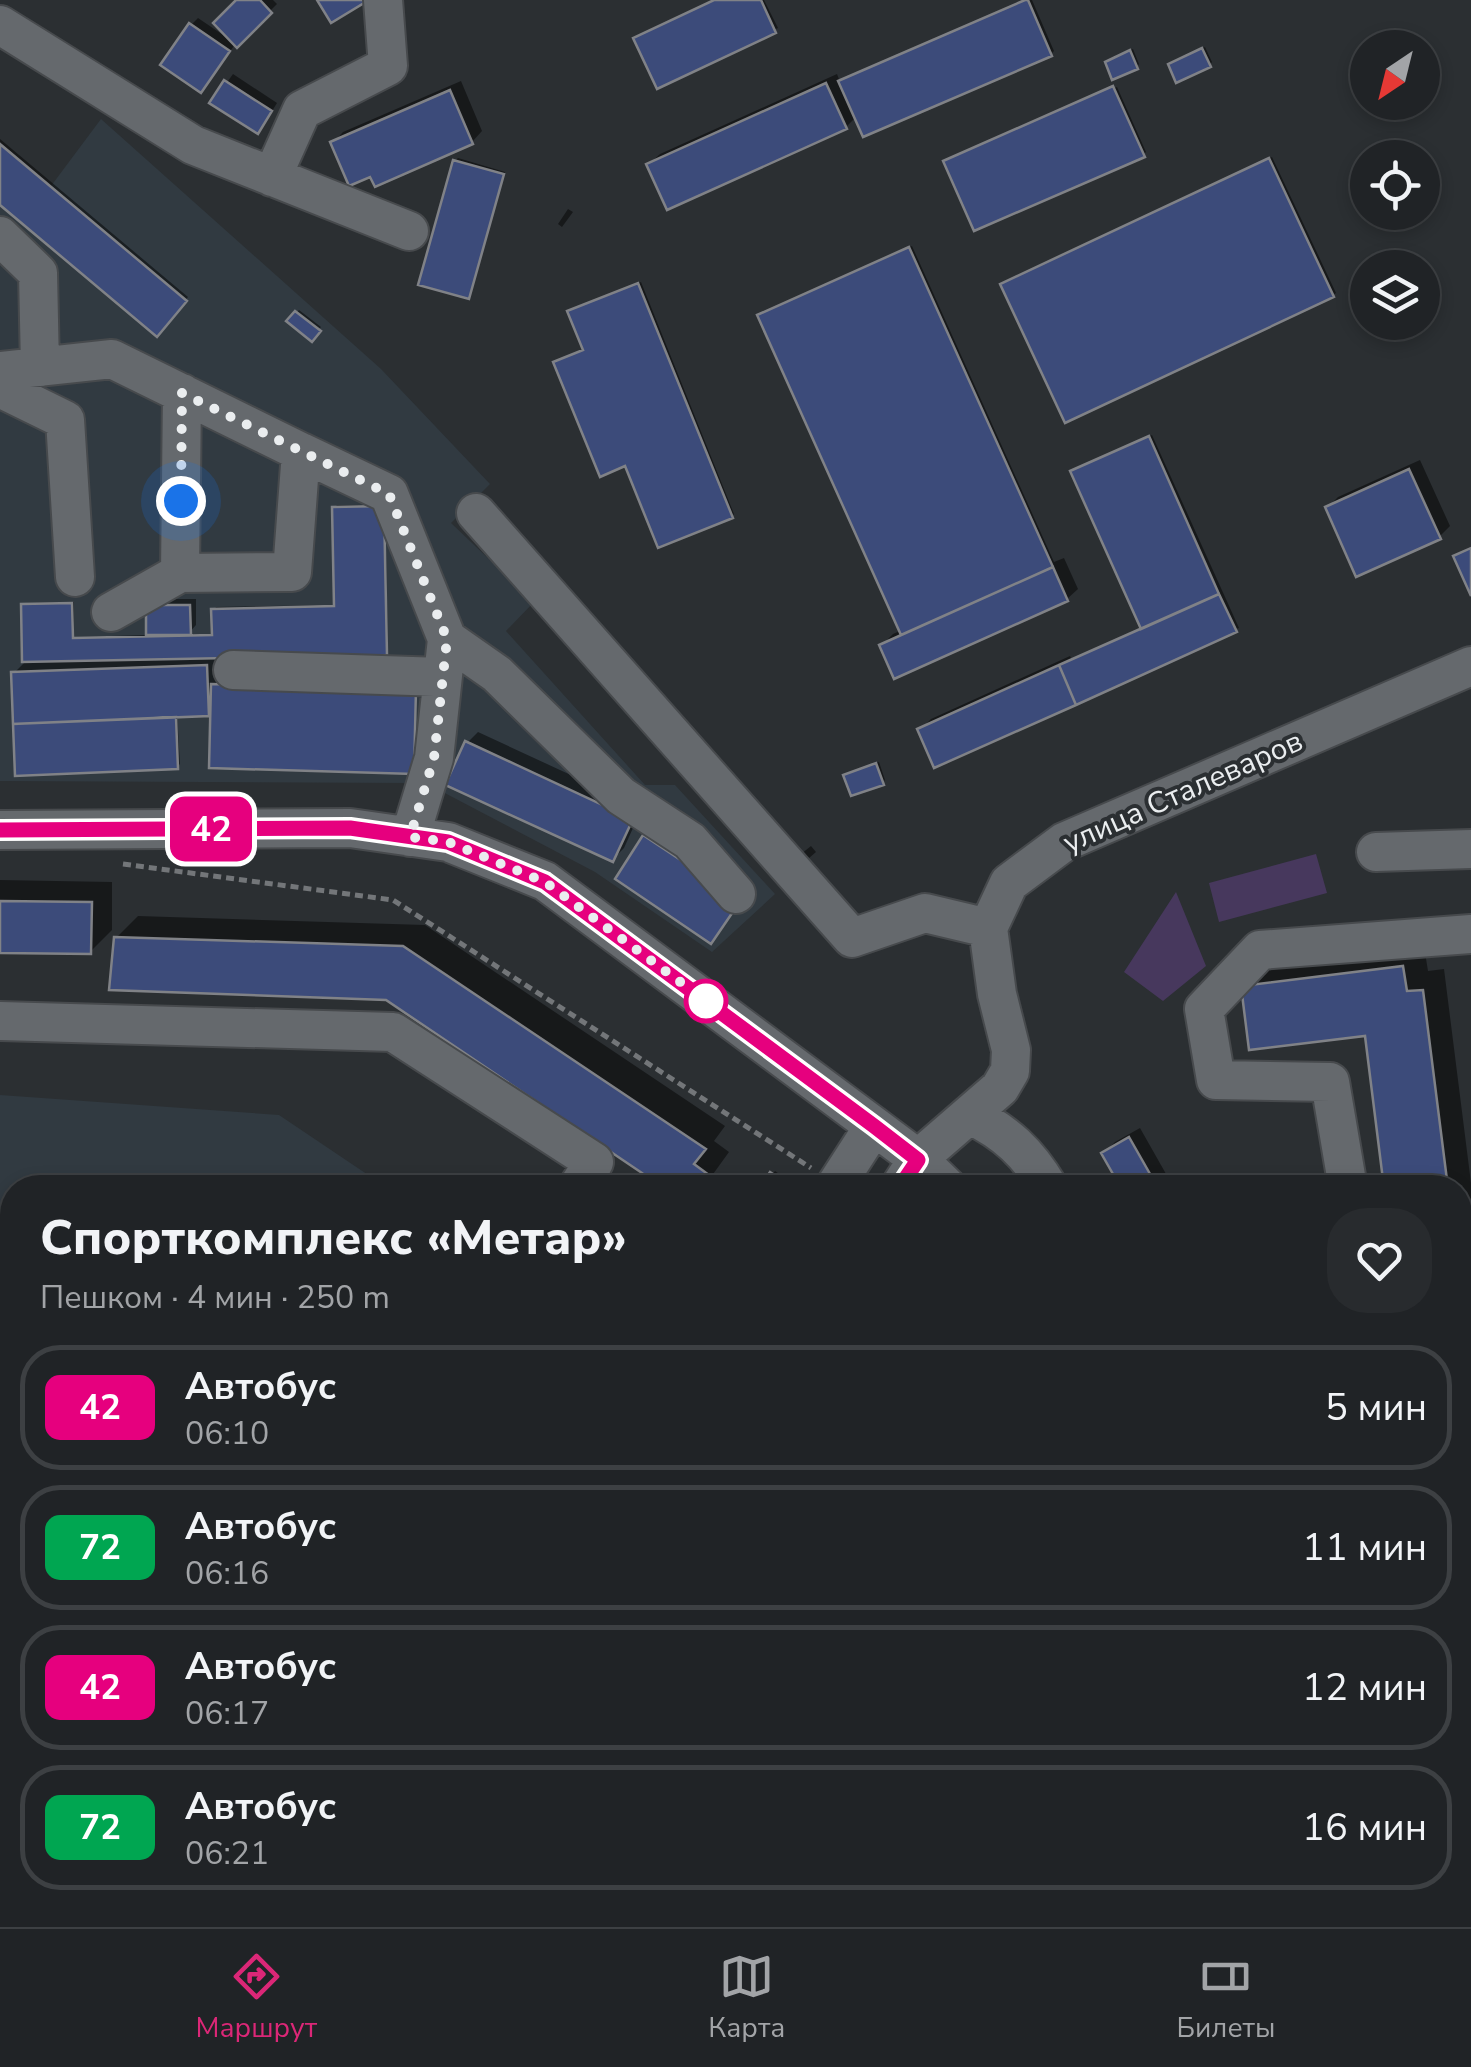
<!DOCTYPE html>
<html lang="ru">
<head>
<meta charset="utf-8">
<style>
	:root { --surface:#202326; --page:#282b2e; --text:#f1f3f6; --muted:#a2a4a7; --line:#3d4043; --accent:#db2777 }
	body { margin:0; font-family:"Nunito Sans",sans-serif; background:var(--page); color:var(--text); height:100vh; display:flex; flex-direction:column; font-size:38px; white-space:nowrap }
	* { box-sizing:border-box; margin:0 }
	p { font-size:32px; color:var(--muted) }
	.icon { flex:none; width:55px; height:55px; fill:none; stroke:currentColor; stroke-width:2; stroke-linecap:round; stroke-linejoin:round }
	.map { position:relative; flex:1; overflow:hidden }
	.panel { position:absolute; left:0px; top:1175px; width:1472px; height:752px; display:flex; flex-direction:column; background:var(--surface); border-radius:40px 40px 0 0; box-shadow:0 5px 15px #0003,0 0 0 2px var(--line) }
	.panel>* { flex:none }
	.badge { padding:0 20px; border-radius:15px; font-size:35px; line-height:65px }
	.needle { width:65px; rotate:215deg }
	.buttons { position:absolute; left:1350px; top:30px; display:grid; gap:20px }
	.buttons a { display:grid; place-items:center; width:90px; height:90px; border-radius:50%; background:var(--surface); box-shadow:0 5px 15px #0003,0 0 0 2px var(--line); font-size:50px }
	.you { position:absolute; width:50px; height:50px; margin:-25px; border:8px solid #fff; border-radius:50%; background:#1a73e8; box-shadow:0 0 0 15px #1a73e833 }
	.map>.badge { position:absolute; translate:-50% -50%; box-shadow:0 0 0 5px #fff }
	.round { display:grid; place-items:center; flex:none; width:105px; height:105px; border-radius:40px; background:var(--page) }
	.head { display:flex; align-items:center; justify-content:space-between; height:170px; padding:0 40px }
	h1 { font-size:48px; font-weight:800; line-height:75px }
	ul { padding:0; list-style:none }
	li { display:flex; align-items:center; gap:30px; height:125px; margin:0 20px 15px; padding:0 20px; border:5px solid var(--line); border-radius:40px }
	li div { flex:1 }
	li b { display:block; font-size:38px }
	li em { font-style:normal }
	li .badge { min-width:110px; font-weight:700; text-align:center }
	.menu { display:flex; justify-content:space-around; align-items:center; height:140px; border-top:2px solid var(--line); background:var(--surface); font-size:28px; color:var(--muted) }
	.menu a { display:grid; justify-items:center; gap:5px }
	.menu .selected { color:var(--accent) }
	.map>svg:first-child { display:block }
	.built { fill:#313a41 }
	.green { fill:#47385d }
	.shadow { fill:#0007 }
	.building { fill:#3c4b7a; stroke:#808287; stroke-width:2.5 }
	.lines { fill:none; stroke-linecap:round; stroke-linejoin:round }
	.minor-casing { stroke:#474a4d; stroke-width:42 }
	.path { stroke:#737679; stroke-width:5; stroke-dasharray:8 5; stroke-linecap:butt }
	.minor { stroke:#65696d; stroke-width:38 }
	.line-casing { stroke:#fff; stroke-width:22 }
	.line { stroke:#e6007e; stroke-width:15 }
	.walk { stroke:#eaedef; stroke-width:10; stroke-dasharray:0 18 }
	.stop-dot { fill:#fff; stroke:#e6007e; stroke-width:5 }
	.labels { text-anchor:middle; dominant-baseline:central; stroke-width:8; stroke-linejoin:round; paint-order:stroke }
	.street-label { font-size:30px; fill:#eaedef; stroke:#2b2f32 }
</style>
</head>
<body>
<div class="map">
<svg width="1471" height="1927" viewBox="0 0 1471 1927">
	<rect width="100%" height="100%" fill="#2b2f32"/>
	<path class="built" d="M101,119L381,369L490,484L451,523L534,602L506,631L645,785H675L775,894L712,952L595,872L439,790L413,783L0,781V144L51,186Z
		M0,1095L279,1115L386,1187L12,1188V1496L0,1488Z
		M1471,1305V1927H1372L1368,1915H1460V1311Z
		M0,1848L12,1857V1915H97L114,1927H0Z"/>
	<path class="green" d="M1316,854L1327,893L1219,922L1209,883Z
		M1176,892L1206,966L1163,1001L1124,972Z"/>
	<path class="shadow" d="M239,0H273L277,4L237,44L236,43L207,83L191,25L198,18L229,39Z
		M715,0H764L778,28L658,86Z
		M1026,0H1032L1054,51L1051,54L864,134L856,117L846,127L649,164L660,154L837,74L840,82Z
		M1205,47L1212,62L1210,65L1171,64Z
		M1133,49L1139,64L1137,67L1110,59Z
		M233,74L277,103L264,124L213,102Z
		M461,81L482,131L472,142L371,174L333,143L343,132Z
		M1117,87L1146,152L1143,155L946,162Z
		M0,139L188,297L157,333L0,201Z
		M1272,157L1336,293L1333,295L1006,282Z
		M458,158L505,172L471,294L468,296L455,161Z
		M568,209L573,212L562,227L558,224Z
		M912,246L1054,562L1064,558L1078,589L1067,599L882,645L893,634L902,630L763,313Z
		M641,282L734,514L732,516L626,463L559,360L585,349L573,309Z
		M299,310L321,327L312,338L290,321Z
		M1152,435L1239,628L920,730L931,719L1070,656L1072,660L1143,628L1075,469Z
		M1420,460L1450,526L1440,536L1328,507L1338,497Z
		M337,505H385L388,650L386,652L217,656L218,682L417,687L415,769L213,709L208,713L177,714L180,764L177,767L14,673L25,662L24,605L26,603L74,602V637L148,635L155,599H196V625L188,634H214V610L216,607L337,605L334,508Z
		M478,732L642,808L624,848L613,859L467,743Z
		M879,762L885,780L882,783L848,773Z
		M656,826L749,888L721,930L710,941L645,837Z
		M811,846L816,852L801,865L796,858Z
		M0,880L112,882V930L90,952L0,951Z
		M138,916L425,925L725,1126L714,1141L729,1152L703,1188H634L645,1172L387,998L116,938Z
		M1424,946L1428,971L1444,969L1471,1183V1200L1460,1211V1188H1387L1367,1033L1244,987L1265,965Z
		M1140,1128L1174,1188H1124L1104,1153L1115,1142Z
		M775,1171L793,1184L790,1188H762Z
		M7,1323V1327H12V1338H7V1394L0,1401V1324Z
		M1470,1477H1471V1518L1468,1480Z
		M39,1915H119L137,1927H30Z
		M236,1915H293L285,1927H228Z
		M494,1915H555L547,1927H486Z"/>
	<path class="building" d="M236,0H260L272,13L237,48L213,23Z
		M317,0H369L331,23Z
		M714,0H761L776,33L657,89L633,38Z
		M1025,0H1028L1052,56L863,137L838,81Z
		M189,23L230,51L201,93L160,65Z
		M1202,48L1211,67L1176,83L1168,64Z
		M1130,50L1138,69L1112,80L1105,62Z
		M224,80L272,111L258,134L209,103Z
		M826,83L847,129L667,210L646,164Z
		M1113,86L1145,157L974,231L943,161Z
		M450,90L473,144L375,187L370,177L349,186L330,142Z
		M0,144L187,301L157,337L0,205Z
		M1269,158L1334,297L1065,423L1000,284Z
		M453,160L504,174L469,299L418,285Z
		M909,247L1053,567L901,635L757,315Z
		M638,283L733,518L658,548L625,466L600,477L553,362L583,350L567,311Z
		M295,311L321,331L312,342L286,321Z
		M1149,436L1219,594L1141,629L1070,471Z
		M1409,469L1441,539L1356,577L1325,507Z
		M384,506L387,655L22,662L21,604L72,603L73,638L212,635L211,609L334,606L332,507Z
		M1471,548V596L1453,556Z
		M1053,567L1068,601L894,679L879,645Z
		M1219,594L1237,632L1076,705L1059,665Z
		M146,605H190L191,635H146Z
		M207,665L209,716L13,724L11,672Z
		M1059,665L1076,705L934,768L917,729Z
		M211,684L416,689L414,774L209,768Z
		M176,717L178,769L15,776L13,724Z
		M465,741L633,819L613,862L445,785Z
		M876,763L884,785L851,796L843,775Z
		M643,835L741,900L711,944L615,879Z
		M0,901L92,902L91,954L0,953Z
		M114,937L403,946L706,1149L694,1164L709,1175L700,1188H631L642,1173L386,1000L109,990Z
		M1403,966L1407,991L1423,990L1448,1188H1384L1365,1036L1249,1050L1241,986Z
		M1129,1137L1158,1188H1121L1101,1153Z
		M770,1172L792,1187V1188H759Z
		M1471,1311V1390L1460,1397V1317Z
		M12,1723V1780L0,1772V1742Z
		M1460,1764H1471V1927H1441L1440,1915H1460Z
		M36,1915H84L101,1927H27Z
		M233,1915H289L281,1927H224Z
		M491,1915H550L542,1927H483Z
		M1368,1915H1399L1403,1927H1372Z"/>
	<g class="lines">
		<g class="minor-casing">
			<path id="minor" d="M0,25L193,145L409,231
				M272,177L302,110L388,66L383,0
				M0,236L38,273L40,367
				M0,371L112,359L301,452L292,572L180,573L182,393
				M0,388L65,420L75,577
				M301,452L389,494L447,639
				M476,513L852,938L925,913L988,928
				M111,612L180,573
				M233,670L442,677
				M0,830L350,828L448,842L545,881L874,1126L918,1159L948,1188
				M410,837L434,758L447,639L497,674L621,796L690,841L736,894
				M1376,852L1471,849
				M0,1021L393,1032L594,1162L577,1188
				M970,1115C1006,1132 1028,1153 1049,1188
				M834,1188L874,1126
				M899,1188L918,1159L1000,1088L1010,1071L1011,1050L997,994L988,928L1009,883L1064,842L1471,666
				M1348,1188L1330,1082L1216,1080L1204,1009L1260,950L1471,934
				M0,1255L12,1259
				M1460,1292H1471
				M1460,1584L1471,1674
				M0,1651L12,1631
				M1460,1742L1471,1737
				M0,1799L12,1808
				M1318,1915L1320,1927
				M1420,1915L1422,1927
				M345,1927L353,1915
				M407,1927L415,1915
				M601,1927L608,1915"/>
		</g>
		<path class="path" d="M123,864L393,900L811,1168
			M663,1915L682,1927
			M901,1915L903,1927"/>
		<use href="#minor" class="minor"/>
	</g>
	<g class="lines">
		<g class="line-casing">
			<path id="line" d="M0,830L350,828L448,842L545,882L874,1126L918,1160L899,1188"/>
		</g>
		<use href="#line" class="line"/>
		<path class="walk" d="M181,501L182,393L389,494L447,639L434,758L410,837L448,842L545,882L706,1001"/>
	</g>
	<circle class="stop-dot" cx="706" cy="1001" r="20"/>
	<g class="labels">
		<g class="street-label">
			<text transform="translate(1183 792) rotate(-24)">улица Сталеваров</text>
		</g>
	</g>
</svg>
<div class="buttons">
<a><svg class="needle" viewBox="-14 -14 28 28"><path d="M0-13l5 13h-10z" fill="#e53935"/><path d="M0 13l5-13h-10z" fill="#a2a4a7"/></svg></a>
<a><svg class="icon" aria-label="locate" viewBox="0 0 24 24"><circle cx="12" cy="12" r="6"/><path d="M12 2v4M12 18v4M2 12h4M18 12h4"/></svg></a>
<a><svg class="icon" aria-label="layers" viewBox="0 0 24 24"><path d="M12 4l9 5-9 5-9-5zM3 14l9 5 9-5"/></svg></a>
</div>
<div class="you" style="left:181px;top:501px"></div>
<b class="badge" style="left:211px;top:829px;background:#e6007e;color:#fff">42</b>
<section class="panel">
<div class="head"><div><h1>Спорткомплекс «Метар»</h1><p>Пешком · 4 мин · 250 m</p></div><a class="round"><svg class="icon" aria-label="heart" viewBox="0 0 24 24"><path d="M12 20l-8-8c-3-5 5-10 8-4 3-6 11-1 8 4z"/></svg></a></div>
<ul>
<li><span class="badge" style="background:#e6007e;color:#fff">42</span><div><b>Автобус</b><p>06:10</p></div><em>5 мин</em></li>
<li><span class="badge" style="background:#00a651;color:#fff">72</span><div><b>Автобус</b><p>06:16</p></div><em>11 мин</em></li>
<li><span class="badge" style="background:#e6007e;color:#fff">42</span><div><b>Автобус</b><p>06:17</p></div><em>12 мин</em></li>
<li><span class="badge" style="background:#00a651;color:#fff">72</span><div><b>Автобус</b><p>06:21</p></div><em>16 мин</em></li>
</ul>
</section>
</div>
<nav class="menu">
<a class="selected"><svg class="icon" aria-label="directions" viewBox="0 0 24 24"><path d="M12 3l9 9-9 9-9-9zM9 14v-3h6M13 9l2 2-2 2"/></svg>Маршрут</a>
<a><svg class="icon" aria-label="map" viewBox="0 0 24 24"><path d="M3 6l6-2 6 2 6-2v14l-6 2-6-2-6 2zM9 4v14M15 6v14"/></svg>Карта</a>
<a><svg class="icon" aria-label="tickets" viewBox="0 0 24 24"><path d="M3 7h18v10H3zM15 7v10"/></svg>Билеты</a>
</nav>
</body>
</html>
